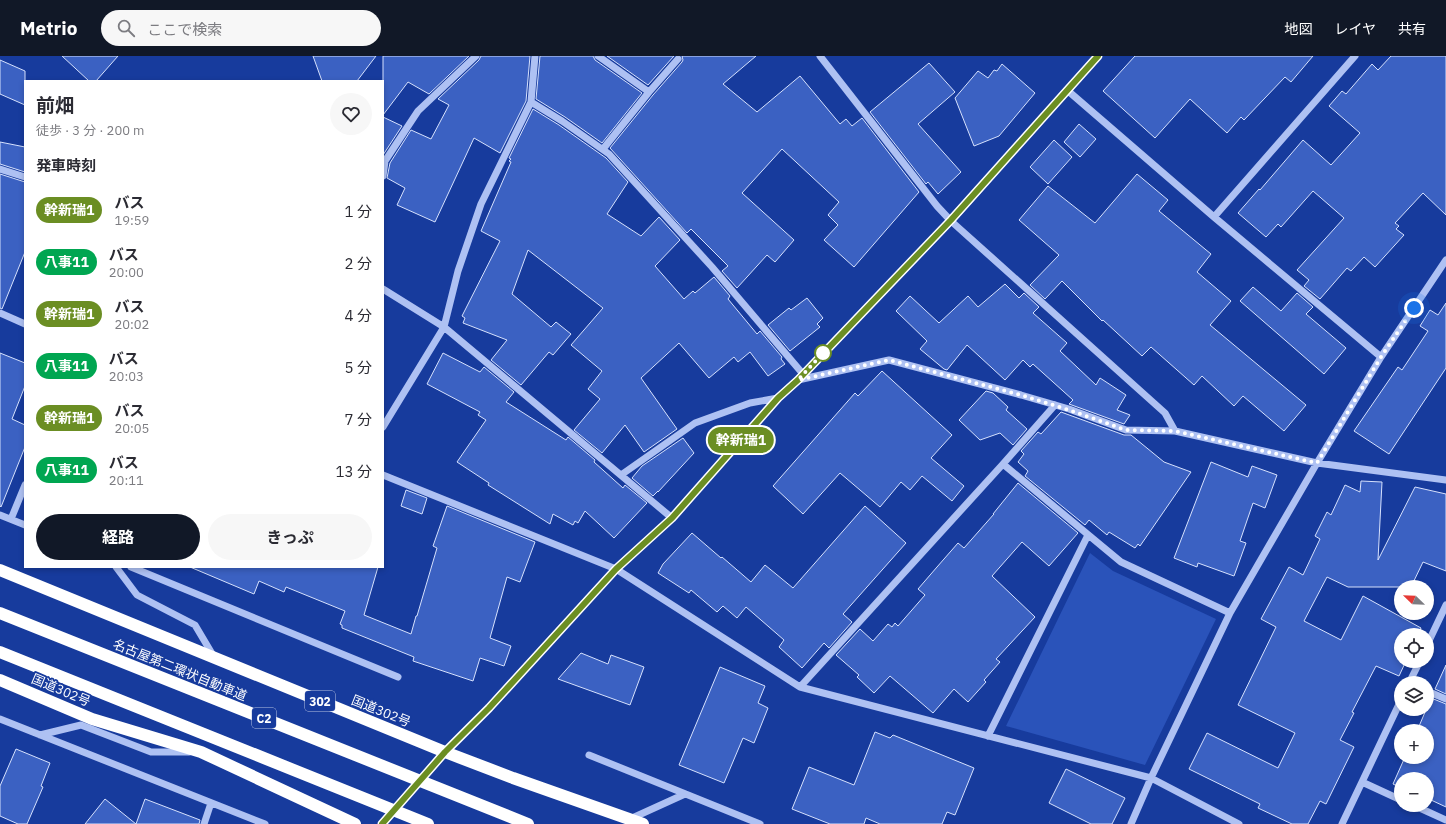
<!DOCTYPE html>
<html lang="ja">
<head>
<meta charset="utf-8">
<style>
	:root { --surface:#fff; --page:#f7f7f7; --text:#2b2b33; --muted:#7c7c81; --accent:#111827 }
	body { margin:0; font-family:"IBM Plex Sans","Noto Sans JP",sans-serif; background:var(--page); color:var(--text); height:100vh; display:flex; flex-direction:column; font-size:15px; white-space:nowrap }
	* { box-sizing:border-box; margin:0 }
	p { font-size:13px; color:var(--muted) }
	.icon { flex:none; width:22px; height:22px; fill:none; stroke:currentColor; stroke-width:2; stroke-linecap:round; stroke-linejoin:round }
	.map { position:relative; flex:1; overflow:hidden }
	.sheet { position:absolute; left:24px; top:24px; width:360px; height:488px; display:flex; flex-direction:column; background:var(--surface); border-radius:0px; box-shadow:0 2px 6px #0003 }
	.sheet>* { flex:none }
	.badge { padding:0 8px; border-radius:13px; font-size:14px; line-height:26px }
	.needle { width:26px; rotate:293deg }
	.fabs { position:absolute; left:1394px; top:524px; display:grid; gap:8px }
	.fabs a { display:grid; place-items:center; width:40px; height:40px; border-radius:50%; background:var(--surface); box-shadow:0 2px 6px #0003; font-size:20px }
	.you { position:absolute; width:20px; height:20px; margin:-10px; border:3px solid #fff; border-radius:50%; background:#1a73e8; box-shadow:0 0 0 6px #1a73e833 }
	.map>.badge { position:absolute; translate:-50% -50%; box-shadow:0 0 0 2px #fff }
	h2 { padding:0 12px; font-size:15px; line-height:36px }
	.round { display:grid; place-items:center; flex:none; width:42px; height:42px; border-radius:21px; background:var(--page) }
	.headline { display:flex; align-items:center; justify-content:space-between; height:68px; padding:0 12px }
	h1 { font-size:19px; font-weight:700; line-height:30px }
	.action { display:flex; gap:8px; margin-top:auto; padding:8px 12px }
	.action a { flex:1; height:46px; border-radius:24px; background:var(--accent); color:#fff; font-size:16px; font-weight:700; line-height:46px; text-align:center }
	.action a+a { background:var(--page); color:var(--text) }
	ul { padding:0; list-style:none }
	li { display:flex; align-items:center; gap:12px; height:52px; padding:0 12px }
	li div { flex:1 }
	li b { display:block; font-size:15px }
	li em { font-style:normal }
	li .badge { min-width:44px; font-weight:700; text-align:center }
	header { display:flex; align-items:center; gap:24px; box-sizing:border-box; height:56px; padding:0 20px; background:var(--accent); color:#fff }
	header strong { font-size:19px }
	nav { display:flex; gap:22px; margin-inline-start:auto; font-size:14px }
	.search { width:280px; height:36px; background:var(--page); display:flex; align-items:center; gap:10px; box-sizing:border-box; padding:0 14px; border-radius:22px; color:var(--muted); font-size:15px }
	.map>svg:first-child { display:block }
	.green { fill:#2a53ba }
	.building { fill:#3b61c2; stroke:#d6e1fd }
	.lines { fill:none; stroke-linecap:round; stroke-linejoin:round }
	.minor { stroke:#aec1f3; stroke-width:7 }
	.highway { stroke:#fff; stroke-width:12 }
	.highway-bridge { stroke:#fff; stroke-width:12 }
	.line-casing { stroke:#fff; stroke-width:9 }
	.line { stroke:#6b8e23; stroke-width:6 }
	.walk { stroke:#fff; stroke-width:4; stroke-dasharray:0 7.2 }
	.stop-dot { fill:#fff; stroke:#6b8e23; stroke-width:2 }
	.labels { text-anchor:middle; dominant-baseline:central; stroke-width:3.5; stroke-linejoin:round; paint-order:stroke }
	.shield { fill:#173b9d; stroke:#b9c4e2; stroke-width:1 }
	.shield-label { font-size:12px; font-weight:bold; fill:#fff }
	.street-label { font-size:13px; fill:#fff; stroke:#173b9d }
</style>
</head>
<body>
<header>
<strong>Metrio</strong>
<div class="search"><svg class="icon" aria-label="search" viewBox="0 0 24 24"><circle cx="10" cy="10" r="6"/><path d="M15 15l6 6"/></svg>ここで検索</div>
<nav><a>地図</a><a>レイヤ</a><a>共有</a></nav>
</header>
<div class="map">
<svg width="1446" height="768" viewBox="0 0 1446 768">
	<rect width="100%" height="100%" fill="#173b9d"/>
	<path class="green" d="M1090,497L1113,515L1216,563L1145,709L1006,670Z"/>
	<path class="building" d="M62,0H118L96,25H89Z
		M313,0H376L357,25H322Z
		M383,0H469L429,38L408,26L383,59Z
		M481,0H530L526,45L500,97L474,82L435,166L397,149L405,132L387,122L390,107L411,74L431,83L449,49L438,43L479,4Z
		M540,0H593L595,4L642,37L602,87L565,61L536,43Z
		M607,0H674L648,29Z
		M682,0H756L723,28L757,56L800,20L840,68L846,63L852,70L862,62L919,136L854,211L824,184L838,169L828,159L839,146L782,93L742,137L794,184L775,206L767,199L737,232L722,215L728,210L691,173L687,177L610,92L653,39L682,6L683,4Z
		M1135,0H1313L1291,26L1285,21L1244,64L1241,61L1227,77L1190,43L1155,82L1103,35Z
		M1391,0H1446V159L1423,137L1395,167L1399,170L1396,173L1404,179L1375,211L1364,201L1351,215L1347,212L1320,243L1304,230L1309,224L1297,214L1344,162L1313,135L1281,171L1278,168L1266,181L1238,157L1259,133L1260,134L1303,84L1331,109L1360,77L1329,50L1342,35L1346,38L1372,8L1378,14Z
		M0,4L25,15V49L0,38Z
		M929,7L955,36L918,68L961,116L938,138L928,126L926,128L870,56Z
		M1002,8L1035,37L999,80L974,90L955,42L978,15L988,22L994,14L997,15Z
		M533,53L559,69L606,102L628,126L607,158L641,180L659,161L680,184L655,210L684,243L693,235L695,237L714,221L730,240L728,243L757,278L760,275L782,301L781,303L785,308L768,320L750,296L738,306L734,301L709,322L679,287L641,322L677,373L644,396L625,369L602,397L574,374L600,343L588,333L602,315L571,289L603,252L528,194L512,238L551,271L556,266L571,278L553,299L549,296L521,329L491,304L507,284L463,267L465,262L462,260L500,185L481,175L511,106L509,105L511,103L509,102Z
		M383,61L402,70L383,99Z
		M1079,68L1096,83L1080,101L1064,86Z
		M1054,84L1072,101L1048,128L1030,111Z
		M0,86L25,91V116L0,108Z
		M0,118L25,126V196L2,253L0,252Z
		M1137,118L1168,144L1159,155L1211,198L1197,216L1231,245L1210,269L1306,349L1284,375L1243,340L1234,350L1202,320L1194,329L1151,291L1142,300L1103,264L1102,265L1062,225L1045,243L1030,229L1059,199L1019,164L1048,130L1095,167Z
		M1005,228L1019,242L1024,237L1039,251L1033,257L1067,287L1060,295L1096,329L1100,322L1126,339L1117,354L1130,359L1124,368L1069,348L1073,344L1033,308L1030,311L1023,304L1005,324L967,289L947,314L944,313L920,293L927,285L896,255L910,240L939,267L968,240L978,251Z
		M1253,231L1281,255L1297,237L1313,251L1306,258L1346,292L1324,318L1240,245Z
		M807,242L823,262L817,268L820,271L790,295L768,269L789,252L791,254Z
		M1446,247V312L1389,398L1354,375L1398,311L1402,314L1428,275L1420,270L1430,254L1438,259Z
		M0,297L25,307V330L12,363L25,369V391L1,451L0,450Z
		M443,297L480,316L484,311L514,336L506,346L566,384L568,381L595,404L594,406L623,432L625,429L647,447L614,482L585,455L578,467L575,465L573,469L553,458L550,468L488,429L489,427L457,406L486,364L478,359L480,356L427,328Z
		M882,315L952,379L931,402L964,430L952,445L922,420L910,434L901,426L880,451L840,417L803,458L773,430L855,337L858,340Z
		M986,335L993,337L1008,351L1006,354L1027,373L1013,389L1000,377L980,384L959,364Z
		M1061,356L1124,379H1131L1164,406L1191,416L1140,490L1138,488L1135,492L1109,476L1107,479L1089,464L1085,469L1025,420L1028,415L1018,406L1024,398L1021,395L1038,376L1041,378Z
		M683,382L694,397L658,436V435L653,440L632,422L642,410Z
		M1211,406L1248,421L1252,410L1277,419L1265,452L1253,447L1240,485L1246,487L1234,520L1198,507L1197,511L1174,502Z
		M1361,425L1382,426L1378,504L1415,431L1446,438V515L1423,506L1411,531H1348L1327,521L1304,565L1341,584L1363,540L1421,572L1418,579H1401V605H1406L1399,620L1376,610L1352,656L1354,657L1340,684L1354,691L1326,748L1320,745L1308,768H1292L1258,752L1260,748L1189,713L1207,677L1278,712L1295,677L1238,649L1276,571L1261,563L1289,511L1303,519L1320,483L1315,480L1327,456L1331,459L1345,429L1360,436Z
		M1018,427L1078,477L1049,510L1022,486L992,520L1035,561L996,603L1000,606L984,624L986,626L968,646L954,633L933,657L890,620L874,637L857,621L859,619L836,599L860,573L873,585L888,568L892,571L895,567L898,570L925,539L918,533L937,511L958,487L964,492L994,458H993Z
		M406,434L427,442L422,458L401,450Z
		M447,450L535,486L520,526L507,521L490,582L511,590L504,610L480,602L473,625L413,605L414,601L342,572V569L340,568L345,555L286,531L284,536L259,525L254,538L190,511H378L364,559L411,578L416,560H417L437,492L433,490Z
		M865,450L906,487L843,558L852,566L829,592L824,587L802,612L779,591L784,584L746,551L737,562L723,550L717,556L691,534L689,537L658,517L663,508L692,477L721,502L722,501L751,526L765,509L793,532Z
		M581,597L608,608L611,599L644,611L630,649L558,623Z
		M1446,609V638L1435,633Z
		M720,611L765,630L758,647L768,652L754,687L743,682L724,727L679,709Z
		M1431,642L1446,648V751L1431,744L1430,746L1427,745V723H1401V732L1393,728L1405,701H1427V675H1417Z
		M875,676L890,682L893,679L974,712L955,759L947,756L942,768H880L866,762L864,768H830L792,753L809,711L854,729Z
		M16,693L50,707L41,730L43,731L27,768H18L0,760V730Z
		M1066,713L1125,742L1112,768H1091L1049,747Z
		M105,743L136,768L145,743L200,764L199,768H85Z"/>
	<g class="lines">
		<path class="minor" d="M598,0L649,36
			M820,0L937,150L951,165L1165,357L1175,375L1317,407L1446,424
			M1067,34L1214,161L1381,301
			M531,46L562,65L609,98L712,211L803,318
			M603,93L649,36L678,3
			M0,113L25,121
			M383,120L385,105L418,55L476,0
			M1214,161L1355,0
			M383,233L444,271L672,462
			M0,257L25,268
			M798,324L889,304L1021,339L1069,353L1126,374L1175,375
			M383,371L444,271L458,215L481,148L531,46L535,0
			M1003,408L1055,349
			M383,419L616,513L800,631L1151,722L1239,768
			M621,419L695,367L750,347L778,342
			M0,459L25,469
			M11,463L25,429
			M116,511L137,539L195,569L214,601
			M131,511L398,621
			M1427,589L1446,549
			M1409,627L1420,605
			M800,631L1003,408L1121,506L1230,557
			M1427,635L1446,643
			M0,663L265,768
			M40,679L81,669L151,696H189
			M988,680L1088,479
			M589,699L760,768
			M1362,726L1401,744
			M1413,749L1446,764
			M630,763L685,738
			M204,768L211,747
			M382,768L445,696L489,652L616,513L672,462L778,342L798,324L951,165L1098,0
			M1131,768L1151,722L1230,557L1317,407L1381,301L1446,204
			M1342,768L1401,644"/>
		<path class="highway" d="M0,514L445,696L513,722L643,768
			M0,624L92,663L201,696L355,768"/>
		<path class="highway-bridge" d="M0,557L528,768
			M0,596L428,768"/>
	</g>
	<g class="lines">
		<g class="line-casing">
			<path id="line" d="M382,768L445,696L489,652L616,513L672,462L778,342L798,324L951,164L1098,0"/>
		</g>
		<use href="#line" class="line"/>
		<path class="walk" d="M823,297L824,296L798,324L889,304L1021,339L1069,354L1126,374L1175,375L1317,407L1381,301L1414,252"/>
	</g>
	<circle class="stop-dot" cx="823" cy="297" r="8"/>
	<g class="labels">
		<g class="shield">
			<rect x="305" y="635" width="30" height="20" rx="3"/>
			<rect x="252" y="652" width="24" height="20" rx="3"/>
		</g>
		<g class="shield-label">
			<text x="320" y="645">302</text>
			<text x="264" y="662">C2</text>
		</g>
		<g class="street-label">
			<text transform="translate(180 614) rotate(22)">名古屋第二環状自動車道</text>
			<text transform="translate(61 634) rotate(23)">国道302号</text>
			<text transform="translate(381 655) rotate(22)">国道302号</text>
		</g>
	</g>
</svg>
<div class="fabs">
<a><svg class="needle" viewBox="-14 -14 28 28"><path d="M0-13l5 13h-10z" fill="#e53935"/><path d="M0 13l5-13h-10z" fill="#7c7c81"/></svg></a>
<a><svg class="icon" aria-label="locate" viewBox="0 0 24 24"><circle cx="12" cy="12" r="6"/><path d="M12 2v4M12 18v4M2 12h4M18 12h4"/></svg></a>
<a><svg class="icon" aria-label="layers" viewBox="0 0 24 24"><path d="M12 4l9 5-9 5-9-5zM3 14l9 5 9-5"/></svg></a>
<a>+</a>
<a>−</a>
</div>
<div class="you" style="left:1414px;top:252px"></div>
<b class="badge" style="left:741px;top:384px;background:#6b8e23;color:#fff">幹新瑞1</b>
<section class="sheet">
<div class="headline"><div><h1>前畑</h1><p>徒歩 · 3 分 · 200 m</p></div><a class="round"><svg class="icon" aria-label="heart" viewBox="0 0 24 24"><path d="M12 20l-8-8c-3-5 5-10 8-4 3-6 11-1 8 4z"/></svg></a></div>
<h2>発車時刻</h2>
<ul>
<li><span class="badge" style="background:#6b8e23;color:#fff">幹新瑞1</span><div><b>バス</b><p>19:59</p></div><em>1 分</em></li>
<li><span class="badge" style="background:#00a651;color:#fff">八事11</span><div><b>バス</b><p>20:00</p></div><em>2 分</em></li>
<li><span class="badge" style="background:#6b8e23;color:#fff">幹新瑞1</span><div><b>バス</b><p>20:02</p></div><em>4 分</em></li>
<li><span class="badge" style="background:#00a651;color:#fff">八事11</span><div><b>バス</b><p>20:03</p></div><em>5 分</em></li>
<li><span class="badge" style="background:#6b8e23;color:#fff">幹新瑞1</span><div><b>バス</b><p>20:05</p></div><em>7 分</em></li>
<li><span class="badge" style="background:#00a651;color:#fff">八事11</span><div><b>バス</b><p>20:11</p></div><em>13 分</em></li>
</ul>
<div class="action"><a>経路</a><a>きっぷ</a></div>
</section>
</div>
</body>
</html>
